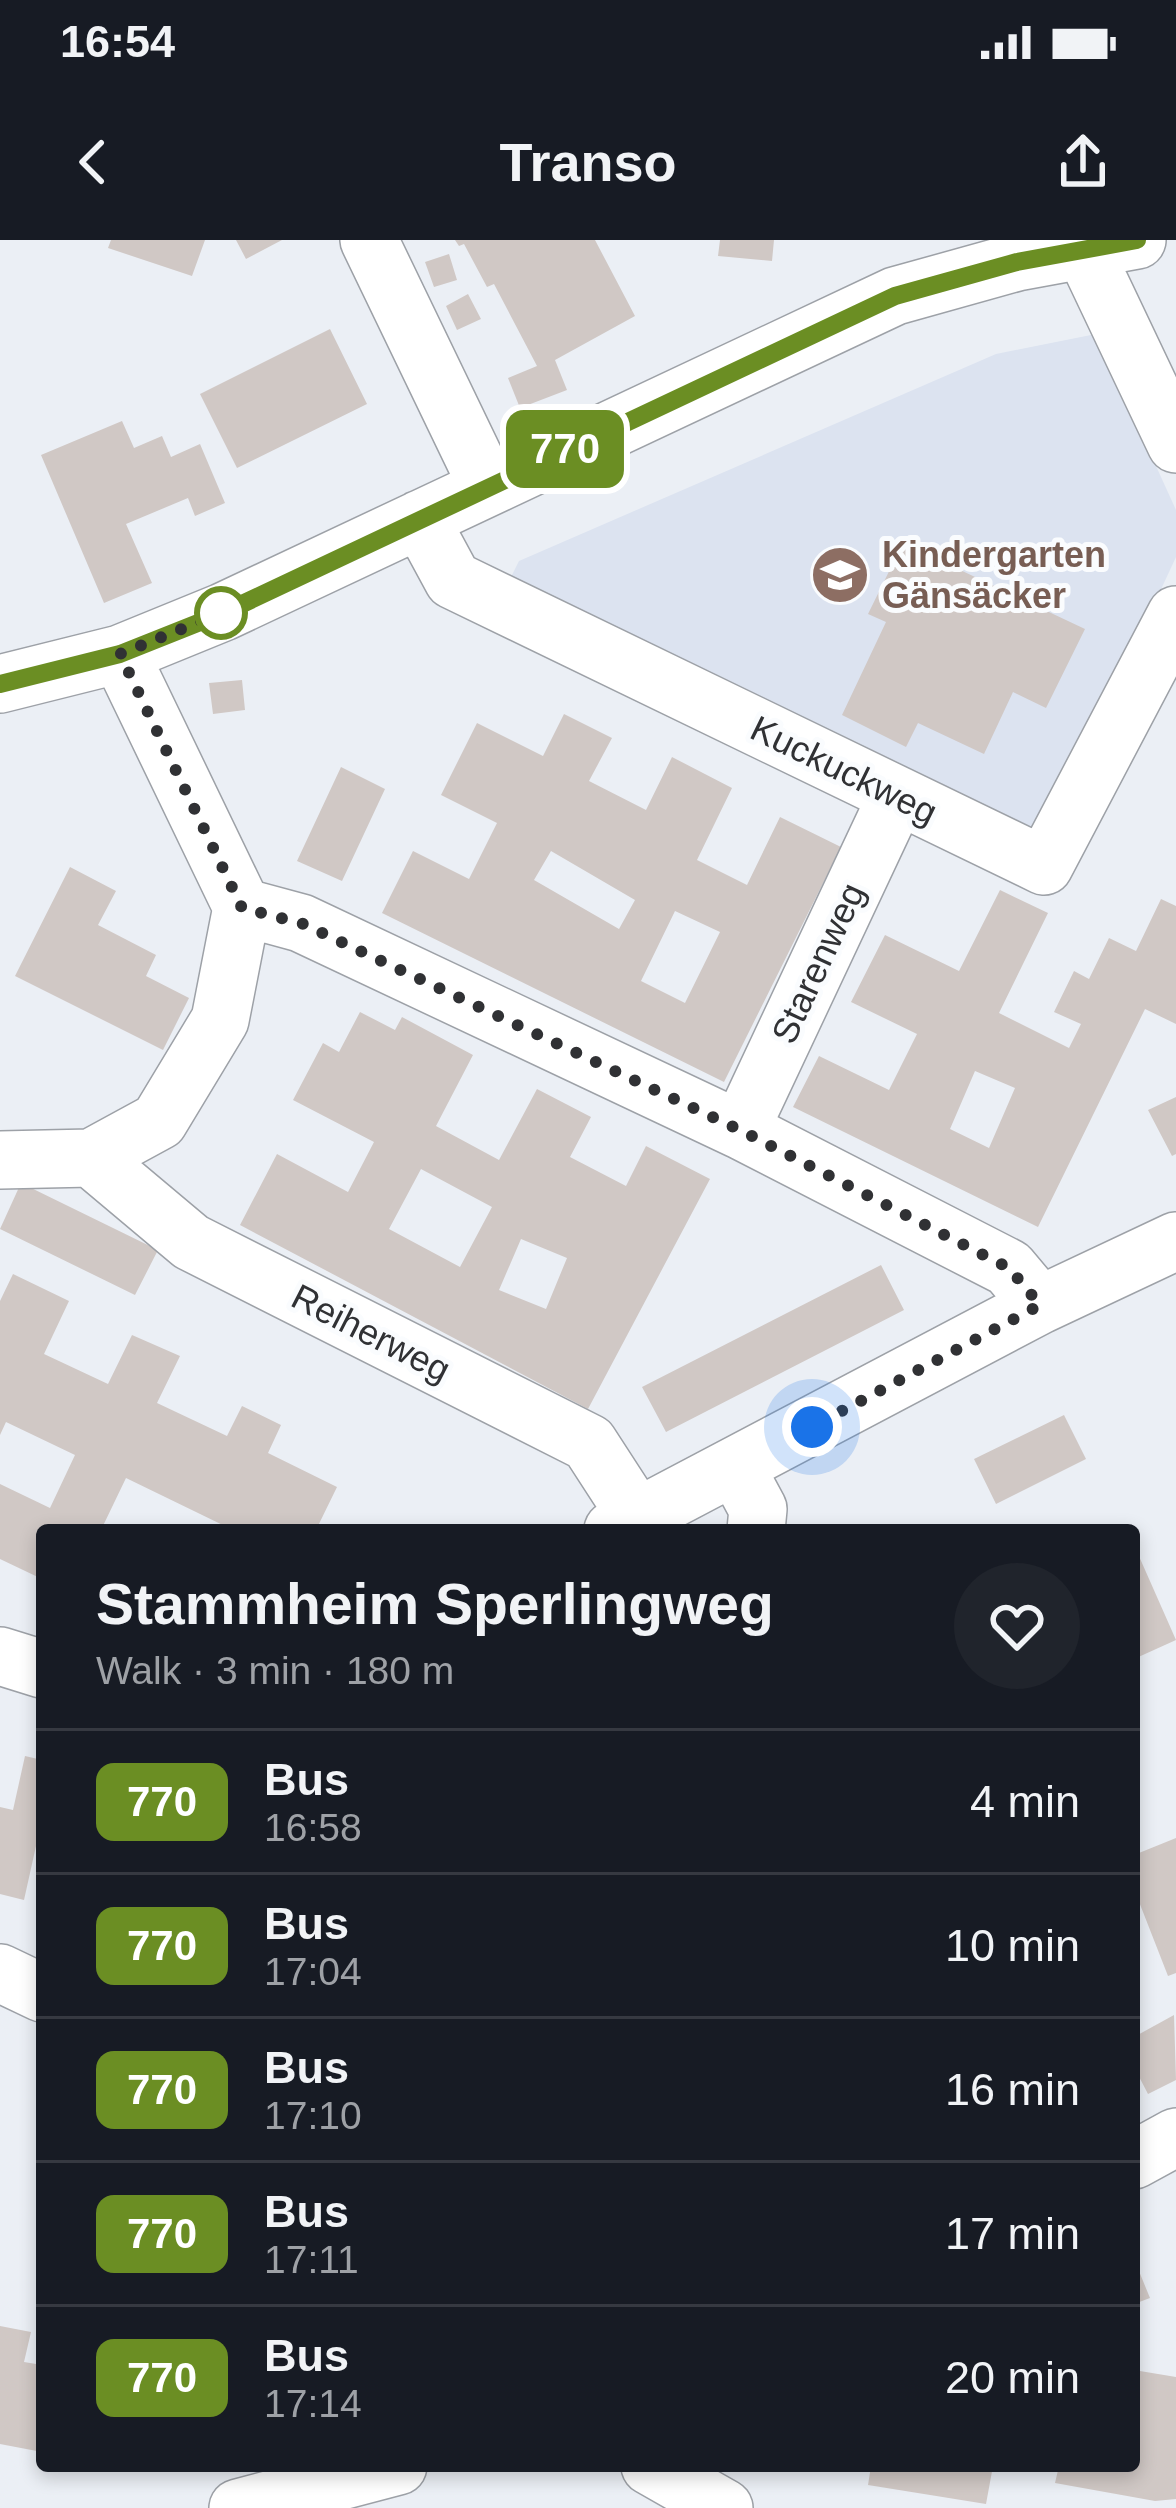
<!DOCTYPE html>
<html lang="en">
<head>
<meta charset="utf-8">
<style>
	:root { --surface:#171b24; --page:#20242c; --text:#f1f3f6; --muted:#9ea1a6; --line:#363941 }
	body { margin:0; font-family:Helvetica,sans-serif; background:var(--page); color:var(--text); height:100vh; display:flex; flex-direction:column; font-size:45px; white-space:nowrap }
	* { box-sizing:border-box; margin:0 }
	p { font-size:39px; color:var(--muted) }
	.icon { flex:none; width:66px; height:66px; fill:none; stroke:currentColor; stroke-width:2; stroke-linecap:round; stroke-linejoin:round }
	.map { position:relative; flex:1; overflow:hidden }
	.details { position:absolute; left:36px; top:1284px; width:1104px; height:948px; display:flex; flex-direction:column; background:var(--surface); border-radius:12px; box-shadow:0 6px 18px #0003 }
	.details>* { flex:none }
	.badge { padding:0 24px; border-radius:18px; font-size:42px; line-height:78px }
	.you { position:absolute; width:60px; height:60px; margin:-30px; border:9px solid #fff; border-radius:50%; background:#1a73e8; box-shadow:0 0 0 18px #1a73e833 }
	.map>.badge { position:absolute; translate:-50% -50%; box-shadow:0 0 0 6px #fff }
	.round { display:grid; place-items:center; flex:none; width:126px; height:126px; border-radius:63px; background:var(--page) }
	.headline { display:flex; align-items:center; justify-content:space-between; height:204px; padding:0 60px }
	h1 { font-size:57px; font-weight:800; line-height:90px }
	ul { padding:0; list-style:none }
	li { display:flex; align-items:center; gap:36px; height:144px; padding:0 60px; border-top:3px solid var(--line) }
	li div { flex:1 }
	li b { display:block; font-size:45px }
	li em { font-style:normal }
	li .badge { min-width:132px; font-weight:700; text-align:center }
	.status { display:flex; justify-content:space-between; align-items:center; height:84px; padding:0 60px; background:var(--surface); direction:ltr }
	.status svg { height:33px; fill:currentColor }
	header { display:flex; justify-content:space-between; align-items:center; height:156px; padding:0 60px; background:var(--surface); font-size:54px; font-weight:800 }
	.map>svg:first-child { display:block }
	.built { fill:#dce3f0 }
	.building { fill:#d0c8c5; fill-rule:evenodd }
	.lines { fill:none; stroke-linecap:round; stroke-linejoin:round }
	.minor-casing { stroke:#9da1a7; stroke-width:60 }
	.minor { stroke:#fff; stroke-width:57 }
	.line-casing { stroke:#fff; stroke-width:27 }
	.line { stroke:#6b8e23; stroke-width:18 }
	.walk { stroke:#303134; stroke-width:12; stroke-dasharray:0 21.6 }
	.stop-dot { fill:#fff; stroke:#6b8e23; stroke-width:6 }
	.labels { text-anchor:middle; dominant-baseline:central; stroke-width:10; stroke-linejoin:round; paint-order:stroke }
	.education-label { font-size:36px; font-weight:bold; fill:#785e54; stroke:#fafcfe; text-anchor:start }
	.street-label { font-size:36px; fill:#303134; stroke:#fafcfe }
</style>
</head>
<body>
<div class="status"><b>16:54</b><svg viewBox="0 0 49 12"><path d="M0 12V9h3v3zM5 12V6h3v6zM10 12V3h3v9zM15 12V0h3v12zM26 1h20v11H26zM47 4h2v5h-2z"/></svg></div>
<header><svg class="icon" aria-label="back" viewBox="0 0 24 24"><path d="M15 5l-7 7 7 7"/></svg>Transo<svg class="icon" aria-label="share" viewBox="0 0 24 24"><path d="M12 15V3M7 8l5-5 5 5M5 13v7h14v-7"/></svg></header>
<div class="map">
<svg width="1176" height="2268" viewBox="0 0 1176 2268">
	<rect width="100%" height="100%" fill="#ebeff5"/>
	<path class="built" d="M1096,94L1176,270V317L1052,584L1014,596L505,349L519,321L996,114Z"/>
	<path class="building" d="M111,0H205L192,36L108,8Z
		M236,0H282L246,19Z
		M455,0H595L635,76L555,120L567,150L520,168L508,138L537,126L494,44L487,47L464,4L459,6Z
		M720,0H774L772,21L718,16Z
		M449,14L457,40L434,47L425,22Z
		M468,54L481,79L457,90L446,66Z
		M330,89L367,164L237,228L200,154Z
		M122,181L134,208L162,196L171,217L200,204L225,263L195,276L188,258L126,284L152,343L104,363L41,215Z
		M903,303L1085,389L1046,468L1013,452L984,514L918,483L906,507L842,475L886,382L868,374Z
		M242,440L245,470L213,474L209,443Z
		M564,474L612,498L589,541L646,570L672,517L732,548L697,620L747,645L780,577L841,607L724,842L382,673L413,611L469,639L497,583L441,555L477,483L543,516ZM551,611L635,660L619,689L534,640ZM675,671L720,692L685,763L641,741Z
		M341,527L385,549L342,641L297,621Z
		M70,627L116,651L98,685L156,715L146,736L189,758L163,810L15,736Z
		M1000,650L1048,673L999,773L1069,808L1081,784L1054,772L1074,731L1089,739L1109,698L1136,711L1161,659L1176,666V784L1145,769L1038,987L793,867L819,816L889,850L917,794L851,762L885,695L959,731ZM975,831L1015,848L989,908L950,889Z
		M360,772L395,790L402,777L473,815L436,886L499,920L537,849L591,877L570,917L626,946L646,906L710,939L588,1169L240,985L277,914L348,952L374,902L293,860L323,803L339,812ZM421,929L492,967L460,1027L389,989ZM521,999L567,1018L546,1069L499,1050Z
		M1176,857V914L1172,916L1148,870Z
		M21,943L158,1010L135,1055L0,989Z
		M881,1025L904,1070L666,1192L642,1147Z
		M13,1034L69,1061L44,1114L108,1144L132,1095L180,1116L157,1163L227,1196L242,1166L281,1185L268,1213L337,1247L316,1290H233L126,1238L101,1290H42V1339L0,1319V1244L50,1268L75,1215L6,1182L0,1195V1061Z
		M1064,1175L1086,1219L996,1264L974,1219Z
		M1138,1314L1176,1400L1134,1419V1316Z
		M25,1516L42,1520V1579L24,1660L0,1654V1567L13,1570Z
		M1176,1598V1733L1168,1736L1134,1649V1615Z
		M1174,1775L1176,1840L1148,1854L1134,1827V1797Z
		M1134,2019L1150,2058L1134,2064Z
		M0,2086L31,2092L24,2122L42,2125V2212L0,2204Z
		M1134,2130L1176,2137V2259L1155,2261L1055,2243L1059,2226H1134Z
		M871,2226H993L986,2264L868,2245Z"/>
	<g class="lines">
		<g class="minor-casing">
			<path id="minor" d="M369,0L487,245
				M1083,8L1176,204
				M420,279L453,340L1044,626L1176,375
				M0,444L120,414L223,372L895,56L1017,22L1137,0
				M242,667L301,683L740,890L1009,1028L1040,1065
				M740,890L897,556
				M91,918L191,1002L589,1203L637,1277
				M0,920L91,918L159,881L220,780L242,667L120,414
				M736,1228L758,1269L756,1290
				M613,1290L1040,1065L1176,1001
				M0,1416L42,1429
				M0,1733L42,1753
				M1134,1920L1176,1897
				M650,2226L724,2268
				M238,2268L398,2226"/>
		</g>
		<use href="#minor" class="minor"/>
	</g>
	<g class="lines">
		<g class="line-casing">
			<path id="line" d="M0,444L120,414L223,373L895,56L1017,22L1137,0"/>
		</g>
		<use href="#line" class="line"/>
		<path class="walk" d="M221,373L120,414L242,668L301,683L740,890L1009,1028L1040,1065L812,1187"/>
	</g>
	<defs>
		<g id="school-disc" transform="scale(3)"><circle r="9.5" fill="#8d6e63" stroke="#fafcfe"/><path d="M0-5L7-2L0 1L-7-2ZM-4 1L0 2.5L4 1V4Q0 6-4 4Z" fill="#fff"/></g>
	</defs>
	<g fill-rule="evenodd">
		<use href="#school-disc" x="840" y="335"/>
	</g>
	<circle class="stop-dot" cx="221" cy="373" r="24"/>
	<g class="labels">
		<g class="education-label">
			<text x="882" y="314">Kindergarten<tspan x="882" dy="41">Gänsäcker</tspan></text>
		</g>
		<g class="street-label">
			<text transform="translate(844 530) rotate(26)">Kuckuckweg</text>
			<text transform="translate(818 723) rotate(-65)">Starenweg</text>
			<text transform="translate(371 1093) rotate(27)">Reiherweg</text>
		</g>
	</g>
</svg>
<div class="you" style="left:812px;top:1187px"></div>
<b class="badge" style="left:565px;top:209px;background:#6b8e23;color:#fff">770</b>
<section class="details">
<div class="headline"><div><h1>Stammheim Sperlingweg</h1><p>Walk · 3 min · 180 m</p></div><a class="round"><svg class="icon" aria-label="heart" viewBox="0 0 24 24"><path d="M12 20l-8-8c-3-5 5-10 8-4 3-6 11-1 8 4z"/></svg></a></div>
<ul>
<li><span class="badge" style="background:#6b8e23;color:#fff">770</span><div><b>Bus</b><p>16:58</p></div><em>4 min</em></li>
<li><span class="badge" style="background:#6b8e23;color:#fff">770</span><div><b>Bus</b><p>17:04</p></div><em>10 min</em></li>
<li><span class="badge" style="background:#6b8e23;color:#fff">770</span><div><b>Bus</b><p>17:10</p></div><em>16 min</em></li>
<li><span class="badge" style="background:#6b8e23;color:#fff">770</span><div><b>Bus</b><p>17:11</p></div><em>17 min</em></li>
<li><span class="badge" style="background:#6b8e23;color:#fff">770</span><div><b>Bus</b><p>17:14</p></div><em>20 min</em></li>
</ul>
</section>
</div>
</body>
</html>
